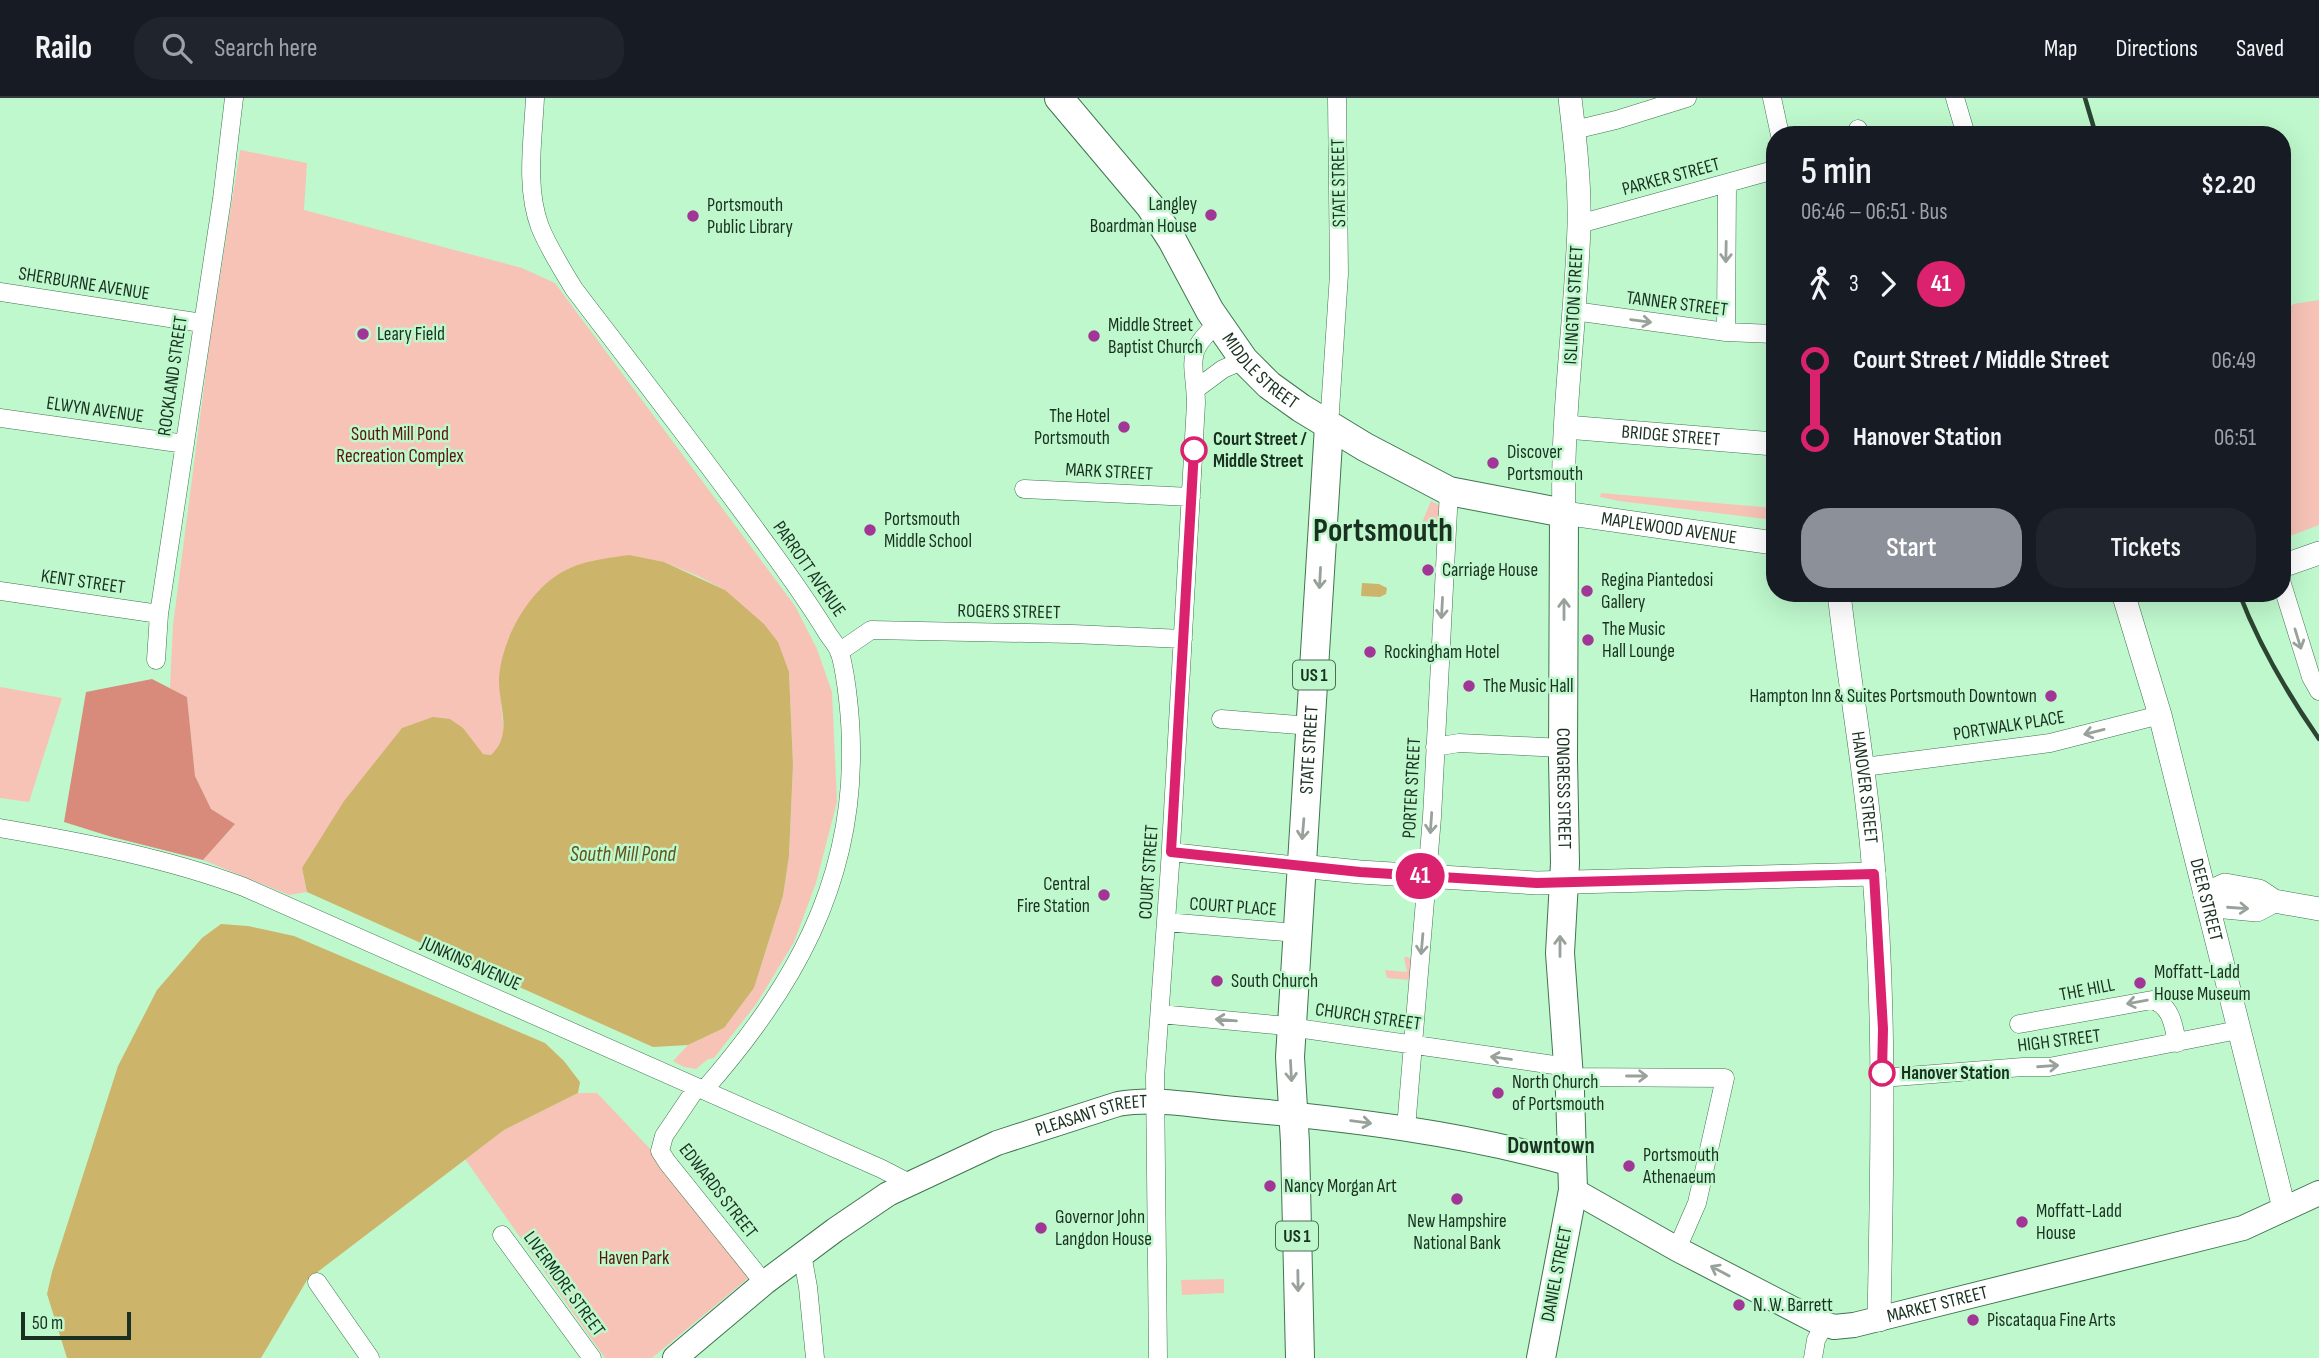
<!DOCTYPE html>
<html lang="en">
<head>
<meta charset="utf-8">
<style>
	:root { --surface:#171b24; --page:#20242c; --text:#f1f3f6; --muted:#9ea1a6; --line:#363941; --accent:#8c9099 }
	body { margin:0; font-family:"Sofia Sans Condensed",sans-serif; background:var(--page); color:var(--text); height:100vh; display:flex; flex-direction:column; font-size:26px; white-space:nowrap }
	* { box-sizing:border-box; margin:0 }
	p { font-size:23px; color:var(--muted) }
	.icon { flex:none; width:38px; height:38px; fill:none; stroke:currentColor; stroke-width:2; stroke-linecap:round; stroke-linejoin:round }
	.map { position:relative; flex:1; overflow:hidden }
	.panel { position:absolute; left:1766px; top:28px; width:525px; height:476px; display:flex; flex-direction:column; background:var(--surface); border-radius:28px; box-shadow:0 7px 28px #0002 }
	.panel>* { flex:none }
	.badge { padding:0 14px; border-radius:23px; font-size:24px; line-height:46px }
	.scale { position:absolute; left:21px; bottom:18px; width:110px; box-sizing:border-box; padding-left:7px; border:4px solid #1a3121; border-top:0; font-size:19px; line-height:24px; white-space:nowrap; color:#1a3121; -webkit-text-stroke:5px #bff8cd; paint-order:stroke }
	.map>.badge { position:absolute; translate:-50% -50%; box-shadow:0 0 0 4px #fff }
	.legs { display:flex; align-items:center; gap:10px; height:77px; padding:0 35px; font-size:23px }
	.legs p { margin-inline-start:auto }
	.headline { display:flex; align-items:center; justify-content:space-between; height:119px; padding:0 35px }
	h1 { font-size:38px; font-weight:600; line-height:52px }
	.cta { display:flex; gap:14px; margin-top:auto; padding:14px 35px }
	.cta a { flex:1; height:80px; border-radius:28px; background:var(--accent); color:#fff; font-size:28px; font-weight:600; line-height:80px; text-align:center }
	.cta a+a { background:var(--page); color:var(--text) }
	ul { padding:0 35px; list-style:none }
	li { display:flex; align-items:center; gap:24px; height:77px; font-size:26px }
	li i { display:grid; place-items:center; width:10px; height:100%; margin:0 9px; background:currentColor }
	li i::after { content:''; width:18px; height:18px; margin:-9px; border:5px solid; border-radius:50%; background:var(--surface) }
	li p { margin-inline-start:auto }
	li:first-child i { background:linear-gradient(#0000 50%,currentColor 0) }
	li:last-child i { background:linear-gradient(currentColor 50%,#0000 0) }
	header { display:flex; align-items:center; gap:42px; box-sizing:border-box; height:98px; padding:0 35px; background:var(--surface); border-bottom:2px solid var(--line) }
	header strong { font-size:33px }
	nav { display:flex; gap:38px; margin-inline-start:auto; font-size:24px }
	.search { width:490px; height:63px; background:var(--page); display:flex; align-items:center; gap:18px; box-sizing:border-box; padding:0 24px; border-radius:28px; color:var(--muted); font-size:26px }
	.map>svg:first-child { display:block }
	.green { fill:#f7c3b7 }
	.forest { fill:#d88b7b }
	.water { fill:#ccb56b }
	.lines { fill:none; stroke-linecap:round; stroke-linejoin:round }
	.minor-casing { stroke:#3f744f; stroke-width:19 }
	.tertiary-casing { stroke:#3f744f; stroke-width:24 }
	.secondary-casing { stroke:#3f744f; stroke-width:26 }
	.primary-casing { stroke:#3f744f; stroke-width:30 }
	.minor { stroke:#fff; stroke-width:18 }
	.tertiary { stroke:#fff; stroke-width:23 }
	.secondary { stroke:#fff; stroke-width:24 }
	.primary { stroke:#fff; stroke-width:28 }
	.rail { stroke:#2b4532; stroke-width:4.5 }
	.oneway { stroke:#98a29b }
	.line-1-casing { stroke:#fff; stroke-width:16 }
	.line-1 { stroke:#da226e; stroke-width:10 }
	.poi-dot { fill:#a23697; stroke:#bff8cd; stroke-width:2.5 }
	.stop-1-dot { fill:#fff; stroke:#da226e; stroke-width:3.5 }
	.labels { text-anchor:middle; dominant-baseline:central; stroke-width:5; stroke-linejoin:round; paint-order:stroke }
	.shield { fill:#bff8cd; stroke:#4c6d55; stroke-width:2 }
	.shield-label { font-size:18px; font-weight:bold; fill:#1a3121 }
	.street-label { font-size:19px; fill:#1a3121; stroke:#bff8cd }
	.poi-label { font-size:19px; fill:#1a3121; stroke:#bff8cd; text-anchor:start }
	.park-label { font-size:19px; fill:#5a1509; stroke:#bff8cd }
	.stop-label { font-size:19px; font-weight:bold; fill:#1a3121; stroke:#bff8cd; text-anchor:start }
	.water-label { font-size:21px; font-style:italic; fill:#64531c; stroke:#bff8cd }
	.quarter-label { font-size:23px; font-weight:bold; fill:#1a3121; stroke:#bff8cd }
	.town-label { font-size:33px; font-weight:bold; fill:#1a3121; stroke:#bff8cd }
</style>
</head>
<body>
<header>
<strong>Railo</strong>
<div class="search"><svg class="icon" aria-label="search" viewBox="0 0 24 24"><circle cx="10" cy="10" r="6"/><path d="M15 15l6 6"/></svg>Search here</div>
<nav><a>Map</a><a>Directions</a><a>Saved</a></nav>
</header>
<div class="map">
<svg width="2319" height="1260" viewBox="0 0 2319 1260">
	<rect width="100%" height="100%" fill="#bff8cd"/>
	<path class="green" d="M240,52L307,65L304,112L522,170L555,185L795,508L817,551L832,594L837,704L816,785L794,844L757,905L714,960L708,961L696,971L684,969L673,963L688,947L724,930L754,890L783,798L789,758L793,667L789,574L725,492L698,478L664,464L569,470L547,485L532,502L504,555L499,580L504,637L500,649L491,657L483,656L302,770L307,794L289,797L203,762L235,726L211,711L195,678L187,599L170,590L173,527L210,243Z
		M2319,202V427L2282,441V218L2293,206Z
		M1601,395L1774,410L1772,418L1774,422L1619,403L1600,399Z
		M1431,403L1441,408L1440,433L1419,432Z
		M0,589L62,600L29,704L0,700Z
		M1408,859L1411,862L1410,882L1387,880L1385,872L1407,874L1404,859Z
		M578,995H597L654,1055L752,1177L652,1260H605L465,1061L504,1032Z
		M1224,1181V1195L1182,1197L1181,1182Z"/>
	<path class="forest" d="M152,581L187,599L195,678L211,711L235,726L203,762L112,739L64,724L86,594Z"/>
	<path class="water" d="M629,457L664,464L725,492L764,526L778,544L789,574L793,667L789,758L783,798L754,890L724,930L688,947L653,949L307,794L302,770L344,703L402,630L433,619L450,621L463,630L483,656L491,657C514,636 498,607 499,580C502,539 531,487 570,470C588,462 609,460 629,457Z
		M1362,485L1379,486L1387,490L1386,496L1380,499L1361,498Z
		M221,826L248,828L294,838L545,945L564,963L580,984L578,995L504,1032L307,1182L261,1260H67L47,1196L52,1174L118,968L157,892L202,840Z"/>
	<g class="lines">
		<g class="minor-casing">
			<path id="minor" d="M535,0C533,42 525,89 540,129C549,151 562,171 574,191C642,280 710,368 775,458C793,483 810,507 826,533C830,540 837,547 840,555C847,580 851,624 851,650C853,787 792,892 704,992
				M1772,0L1780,37
				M1955,0L1966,37
				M1858,31L1859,37
				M1574,32L1616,22L1687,0
				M1579,126L1774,72
				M0,194L202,225
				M1574,213L1726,234L1774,236
				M1726,234L1727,86
				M1196,291L1223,271L1244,262
				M0,320L185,346
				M1329,328L1339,176L1337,0
				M1024,391L1191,399
				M2282,486L2311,579L2319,593
				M0,493L159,516
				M839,554L871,532L1073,536L1183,541
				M156,562L159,516L222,101L234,0
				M1221,621L1311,628
				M1435,649L1459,645L1563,650
				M1864,669L2050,645L2160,617
				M0,730C82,744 166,760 244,789L882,1071L911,1086
				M1171,754L1300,768
				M1166,824L1296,835
				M1160,916L1276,927L1568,969
				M2019,926L2152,902C2171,907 2174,928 2177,945
				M1569,979L1725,980L1697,1105L1677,1151
				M1882,980L2023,969H2049L2238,932
				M697,989L664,1038L660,1053L667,1064L764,1185
				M1406,1030L1432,719L1449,393
				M502,1137L592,1260
				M802,1156L808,1189L815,1260
				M317,1184L370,1260
				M1158,1260L1155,978L1170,767L1196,305C1195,263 1183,256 1218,225
				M1813,1260L1816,1242L1824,1227"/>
		</g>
		<g class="tertiary-casing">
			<g id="tertiary">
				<path id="s1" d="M1570,0C1575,42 1580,85 1579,128C1576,223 1561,319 1564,415L1774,445"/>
				<path id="s2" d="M1566,329L1774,346"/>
				<path d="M2282,468L2319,455"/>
				<path id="s3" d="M1839,495C1849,585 1866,674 1873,764C1886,917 1882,1069 1879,1222"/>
				<path id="s4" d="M2123,495L2160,617L2284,1110"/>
				<path d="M1300,768L1360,774L1537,785L1874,776"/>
				<path d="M2205,796L2225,787L2259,793L2274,803L2319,811"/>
				<path d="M2205,796L2225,809L2257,812L2274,803"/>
			</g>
		</g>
		<g class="secondary-casing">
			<g id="secondary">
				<path id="s5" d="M1573,1092L1677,1151L1818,1224L1834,1229L1854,1227L2243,1130L2319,1095"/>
				<path id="s6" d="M675,1260L764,1185L835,1132L888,1096L997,1045L1118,1006C1156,999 1197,1008 1235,1011C1349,1021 1462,1035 1572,1066"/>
			</g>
		</g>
		<g class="primary-casing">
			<g id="primary">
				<path id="s7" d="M1059,0L1150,108L1172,142L1210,213L1244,262L1269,287L1301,310L1365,349L1449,393L1564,415L1563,660L1565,765L1560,855L1570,994L1573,1092L1541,1260"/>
				<path id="s8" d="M1300,1260L1295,1045L1290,959L1329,328"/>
			</g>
		</g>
		<use href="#minor" class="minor"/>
		<use href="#tertiary" class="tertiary"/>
		<use href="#secondary" class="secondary"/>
		<use href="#primary" class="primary"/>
		<path class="rail" d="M2085,0L2096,37
			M2239,495C2259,547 2287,595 2319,641"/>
	</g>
	<defs><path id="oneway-shaft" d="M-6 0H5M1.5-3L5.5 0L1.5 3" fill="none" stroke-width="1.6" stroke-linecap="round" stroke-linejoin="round" transform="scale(1.75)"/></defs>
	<g class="oneway">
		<use href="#oneway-shaft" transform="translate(1726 154) rotate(91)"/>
		<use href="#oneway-shaft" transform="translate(1641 223) rotate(8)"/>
		<use href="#oneway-shaft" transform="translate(1320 480) rotate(93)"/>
		<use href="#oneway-shaft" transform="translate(1442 510) rotate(93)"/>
		<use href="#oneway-shaft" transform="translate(1564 511) rotate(-90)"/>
		<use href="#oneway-shaft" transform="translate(2298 541) rotate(73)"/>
		<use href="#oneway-shaft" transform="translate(2094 634) rotate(166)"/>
		<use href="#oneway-shaft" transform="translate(1431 725) rotate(94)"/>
		<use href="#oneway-shaft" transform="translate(1303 731) rotate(95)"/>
		<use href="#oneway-shaft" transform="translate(2238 810) rotate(4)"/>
		<use href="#oneway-shaft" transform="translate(1422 846) rotate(95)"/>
		<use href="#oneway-shaft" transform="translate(1560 848) rotate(-90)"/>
		<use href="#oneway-shaft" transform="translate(2137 904) rotate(170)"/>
		<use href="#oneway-shaft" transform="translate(1226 922) rotate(-175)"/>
		<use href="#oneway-shaft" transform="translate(1501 960) rotate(-172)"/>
		<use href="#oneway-shaft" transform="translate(2048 968) rotate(-4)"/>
		<use href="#oneway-shaft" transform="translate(1291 973) rotate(87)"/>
		<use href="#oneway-shaft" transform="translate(1637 978)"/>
		<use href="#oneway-shaft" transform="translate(1361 1024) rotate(7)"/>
		<use href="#oneway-shaft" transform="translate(1720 1173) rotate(-152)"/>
		<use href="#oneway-shaft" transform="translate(1298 1183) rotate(89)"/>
	</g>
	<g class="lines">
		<g class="line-1-casing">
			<path id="line-1" d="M1194,352L1171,754L1360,774L1537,785L1874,776L1883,931L1882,975"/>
		</g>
		<use href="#line-1" class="line-1"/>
	</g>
	<g class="poi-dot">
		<circle cx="1211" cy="117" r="7"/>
		<circle cx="693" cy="118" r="7"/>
		<circle cx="363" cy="236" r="7"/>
		<circle cx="1094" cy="238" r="7"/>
		<circle cx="1124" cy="329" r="7"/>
		<circle cx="1493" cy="365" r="7"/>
		<circle cx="870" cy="432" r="7"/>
		<circle cx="1428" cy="472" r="7"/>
		<circle cx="1587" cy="493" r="7"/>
		<circle cx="1588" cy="542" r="7"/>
		<circle cx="1370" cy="554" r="7"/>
		<circle cx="1469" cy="588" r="7"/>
		<circle cx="2051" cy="598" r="7"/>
		<circle cx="1104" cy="797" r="7"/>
		<circle cx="1217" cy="883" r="7"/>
		<circle cx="2140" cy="885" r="7"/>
		<circle cx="1498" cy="995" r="7"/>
		<circle cx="1629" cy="1068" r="7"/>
		<circle cx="1270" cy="1088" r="7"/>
		<circle cx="1457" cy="1101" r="7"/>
		<circle cx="2022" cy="1124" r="7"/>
		<circle cx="1041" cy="1130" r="7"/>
		<circle cx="1739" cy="1207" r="7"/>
		<circle cx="1973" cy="1222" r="7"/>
	</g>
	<g class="stop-1-dot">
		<circle cx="1194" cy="352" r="12"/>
		<circle cx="1882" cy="975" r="12"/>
	</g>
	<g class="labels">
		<g class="shield">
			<rect x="1293" y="562.5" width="42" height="29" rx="5"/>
			<rect x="1276" y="1123.5" width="42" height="29" rx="5"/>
		</g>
		<g class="shield-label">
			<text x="1314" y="577">US 1</text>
			<text x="1297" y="1138">US 1</text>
		</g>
		<g class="street-label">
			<text transform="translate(1671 79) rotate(-15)">PARKER STREET</text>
			<text transform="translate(1339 85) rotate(-91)">STATE STREET</text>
			<text transform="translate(84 186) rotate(9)">SHERBURNE AVENUE</text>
			<text transform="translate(1677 206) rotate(7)">TANNER STREET</text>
			<text transform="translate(1574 207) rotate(-87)">ISLINGTON STREET</text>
			<text stroke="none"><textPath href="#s7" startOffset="341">MIDDLE STREET</textPath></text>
			<text transform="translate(173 278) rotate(-82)">ROCKLAND STREET</text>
			<text transform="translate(95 312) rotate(8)">ELWYN AVENUE</text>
			<text stroke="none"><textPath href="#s2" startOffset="105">BRIDGE STREET</textPath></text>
			<text transform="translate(1109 374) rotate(3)">MARK STREET</text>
			<text stroke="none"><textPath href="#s1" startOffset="522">MAPLEWOOD AVENUE</textPath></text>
			<text transform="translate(809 471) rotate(55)">PARROTT AVENUE</text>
			<text transform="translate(83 484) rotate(8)">KENT STREET</text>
			<text transform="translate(1009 514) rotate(1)">ROGERS STREET</text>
			<text transform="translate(2009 628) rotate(-9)">PORTWALK PLACE</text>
			<text stroke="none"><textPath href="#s8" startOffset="609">STATE STREET</textPath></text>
			<text transform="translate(1412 690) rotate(-87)">PORTER STREET</text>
			<text stroke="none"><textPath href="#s3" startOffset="196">HANOVER STREET</textPath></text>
			<text stroke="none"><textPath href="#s7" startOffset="959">CONGRESS STREET</textPath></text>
			<text transform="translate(1149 774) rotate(-86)">COURT STREET</text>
			<text stroke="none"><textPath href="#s4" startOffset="318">DEER STREET</textPath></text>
			<text transform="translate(1233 809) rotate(4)">COURT PLACE</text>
			<text transform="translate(471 866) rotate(24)">JUNKINS AVENUE</text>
			<text transform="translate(2087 892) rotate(-11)">THE HILL</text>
			<text transform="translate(1368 919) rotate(8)">CHURCH STREET</text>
			<text transform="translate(2059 943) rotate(-7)">HIGH STREET</text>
			<text stroke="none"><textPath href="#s6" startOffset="488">PLEASANT STREET</textPath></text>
			<text transform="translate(718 1093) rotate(52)">EDWARDS STREET</text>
			<text transform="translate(1557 1176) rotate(-79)">DANIEL STREET</text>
			<text transform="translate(564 1186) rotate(54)">LIVERMORE STREET</text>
			<text stroke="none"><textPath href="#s5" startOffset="401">MARKET STREET</textPath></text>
		</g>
		<g class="poi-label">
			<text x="1197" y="106" text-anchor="end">Langley<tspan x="1197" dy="22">Boardman House</tspan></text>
			<text x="707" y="107">Portsmouth<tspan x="707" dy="22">Public Library</tspan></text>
			<text x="1108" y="227">Middle Street<tspan x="1108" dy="22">Baptist Church</tspan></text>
			<text x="377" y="236">Leary Field</text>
			<text x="1110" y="318" text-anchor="end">The Hotel<tspan x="1110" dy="22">Portsmouth</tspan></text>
			<text x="1507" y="354">Discover<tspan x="1507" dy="22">Portsmouth</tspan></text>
			<text x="884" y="421">Portsmouth<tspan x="884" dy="22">Middle School</tspan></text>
			<text x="1442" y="472">Carriage House</text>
			<text x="1601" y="482">Regina Piantedosi<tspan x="1601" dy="22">Gallery</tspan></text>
			<text x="1602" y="531">The Music<tspan x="1602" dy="22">Hall Lounge</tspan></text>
			<text x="1384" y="554">Rockingham Hotel</text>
			<text x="1483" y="588">The Music Hall</text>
			<text x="2037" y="598" text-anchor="end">Hampton Inn &amp; Suites Portsmouth Downtown</text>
			<text x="1090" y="786" text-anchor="end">Central<tspan x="1090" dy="22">Fire Station</tspan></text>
			<text x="2154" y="874">Moffatt-Ladd<tspan x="2154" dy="22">House Museum</tspan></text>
			<text x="1231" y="883">South Church</text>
			<text x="1512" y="984">North Church<tspan x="1512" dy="22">of Portsmouth</tspan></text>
			<text x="1643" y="1057">Portsmouth<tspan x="1643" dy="22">Athenaeum</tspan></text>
			<text x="1284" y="1088">Nancy Morgan Art</text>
			<text x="2036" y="1113">Moffatt-Ladd<tspan x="2036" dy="22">House</tspan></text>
			<text x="1055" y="1119">Governor John<tspan x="1055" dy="22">Langdon House</tspan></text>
			<text x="1457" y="1123" text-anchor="middle">New Hampshire<tspan x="1457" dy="22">National Bank</tspan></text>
			<text x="1753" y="1207">N. W. Barrett</text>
			<text x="1987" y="1222">Piscataqua Fine Arts</text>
		</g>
		<g class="park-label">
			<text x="400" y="336">South Mill Pond<tspan x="400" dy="22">Recreation Complex</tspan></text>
			<text x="634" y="1160">Haven Park</text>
		</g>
		<g class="stop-label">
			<text x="1213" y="341">Court Street /<tspan x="1213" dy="22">Middle Street</tspan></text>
			<text x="1901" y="975">Hanover Station</text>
		</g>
		<g class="water-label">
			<text x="623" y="756">South Mill Pond</text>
		</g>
		<g class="quarter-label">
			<text x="1551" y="1048">Downtown</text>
		</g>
		<g class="town-label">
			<text x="1383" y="433">Portsmouth</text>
		</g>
	</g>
</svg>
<div class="scale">50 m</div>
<b class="badge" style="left:1420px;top:778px;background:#da226e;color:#fff">41</b>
<section class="panel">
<div class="headline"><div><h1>5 min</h1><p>06:46 – 06:51 · Bus</p></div><b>$2.20</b></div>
<div class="legs"><svg class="icon" aria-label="walk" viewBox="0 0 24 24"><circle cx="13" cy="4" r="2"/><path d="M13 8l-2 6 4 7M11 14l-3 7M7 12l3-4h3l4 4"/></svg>3<svg class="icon" aria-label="forward" viewBox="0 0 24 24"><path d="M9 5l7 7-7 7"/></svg><b class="badge" style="background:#da226e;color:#fff">41</b></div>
<ul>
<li><i style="color:#da226e"></i><b>Court Street / Middle Street</b><p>06:49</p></li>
<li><i style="color:#da226e"></i><b>Hanover Station</b><p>06:51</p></li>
</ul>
<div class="cta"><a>Start</a><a>Tickets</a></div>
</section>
</div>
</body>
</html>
